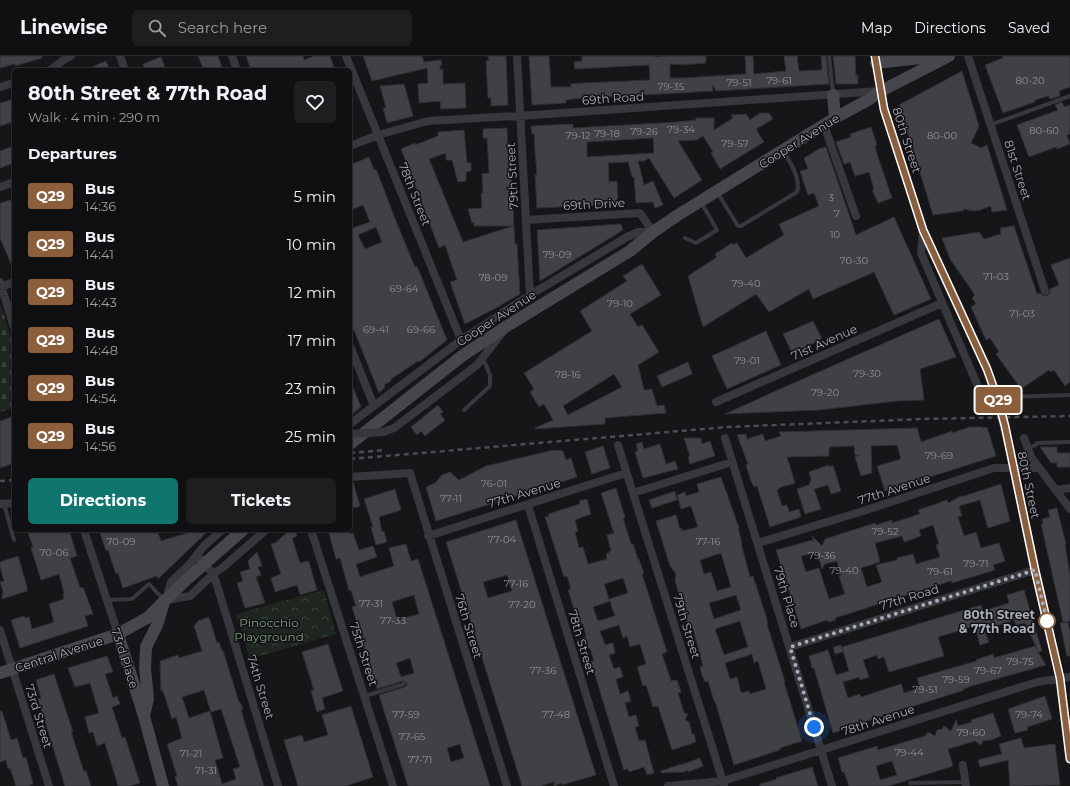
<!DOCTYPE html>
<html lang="en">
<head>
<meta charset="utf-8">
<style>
	:root { --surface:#101012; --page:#1e1e20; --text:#f1f3f6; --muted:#9c9d9f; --line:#303032; --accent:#0f766e }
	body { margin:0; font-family:Montserrat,sans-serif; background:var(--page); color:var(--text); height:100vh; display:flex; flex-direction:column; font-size:15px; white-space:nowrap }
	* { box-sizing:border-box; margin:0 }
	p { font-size:13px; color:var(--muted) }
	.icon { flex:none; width:22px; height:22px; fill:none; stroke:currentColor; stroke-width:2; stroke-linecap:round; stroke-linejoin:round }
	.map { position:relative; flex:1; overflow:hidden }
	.drawer { position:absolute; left:12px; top:12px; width:340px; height:464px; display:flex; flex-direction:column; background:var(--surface); border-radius:6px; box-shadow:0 1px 3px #0004,0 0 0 1px var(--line) }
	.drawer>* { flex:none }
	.badge { padding:0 8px; border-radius:3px; font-size:14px; line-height:26px }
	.you { position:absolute; width:20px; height:20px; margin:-10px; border:3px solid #fff; border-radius:50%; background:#1a73e8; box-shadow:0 0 0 6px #1a73e833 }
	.map>.badge { position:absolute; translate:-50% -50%; box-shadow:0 0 0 2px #fff }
	h2 { padding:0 16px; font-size:15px; line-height:36px }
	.round { display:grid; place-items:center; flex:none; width:42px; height:42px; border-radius:6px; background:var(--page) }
	.summary { display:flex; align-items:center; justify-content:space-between; height:68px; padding:0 16px }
	h1 { font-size:19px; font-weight:700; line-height:30px }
	.cta { display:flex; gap:8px; margin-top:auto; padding:8px 16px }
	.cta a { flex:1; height:46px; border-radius:6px; background:var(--accent); color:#fff; font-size:16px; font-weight:700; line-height:46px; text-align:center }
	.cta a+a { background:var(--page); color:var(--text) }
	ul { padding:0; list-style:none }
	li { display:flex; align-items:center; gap:12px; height:48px; padding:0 16px }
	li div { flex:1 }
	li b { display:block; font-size:15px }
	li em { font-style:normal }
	li .badge { min-width:44px; font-weight:700; text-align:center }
	header { display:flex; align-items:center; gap:24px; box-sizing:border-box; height:56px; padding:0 20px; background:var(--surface); border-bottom:1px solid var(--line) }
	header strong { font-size:19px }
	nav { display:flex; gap:22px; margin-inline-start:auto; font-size:14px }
	.search { width:280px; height:36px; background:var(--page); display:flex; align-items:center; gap:10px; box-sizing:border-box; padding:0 14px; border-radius:6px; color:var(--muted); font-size:15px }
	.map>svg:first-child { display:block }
	.cemetery { fill:url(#cemetery-stones) }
	.park { fill:url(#park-crowns) }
	.building { fill:#404145; stroke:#303034; fill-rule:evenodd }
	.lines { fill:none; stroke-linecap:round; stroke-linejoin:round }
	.lane { stroke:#37383d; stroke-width:4 }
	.street { stroke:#37383d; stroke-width:8 }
	.secondary { stroke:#45474d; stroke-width:12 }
	.rail { stroke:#4a4c52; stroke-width:2.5; stroke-dasharray:5 4; stroke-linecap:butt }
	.street-bridge { stroke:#37383d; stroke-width:8 }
	.line-casing { stroke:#fff; stroke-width:9 }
	.line { stroke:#8b5e3c; stroke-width:6 }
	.walk { stroke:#a8adb8; stroke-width:4; stroke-dasharray:0 7.2 }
	.stop-dot { fill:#fff; stroke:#8b5e3c; stroke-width:2 }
	.labels { text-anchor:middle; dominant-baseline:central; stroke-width:3; stroke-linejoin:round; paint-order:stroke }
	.number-label { font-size:10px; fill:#8e929b }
	.street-label { font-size:12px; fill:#a8adb8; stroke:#111113 }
	.stop-label { font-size:12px; font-weight:bold; fill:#a8adb8; stroke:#111113; text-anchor:end }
	.park-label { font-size:12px; fill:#7fa381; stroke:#111113 }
</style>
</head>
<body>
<header>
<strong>Linewise</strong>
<div class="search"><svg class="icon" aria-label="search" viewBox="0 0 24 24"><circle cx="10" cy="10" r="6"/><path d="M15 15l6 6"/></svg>Search here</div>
<nav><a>Map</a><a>Directions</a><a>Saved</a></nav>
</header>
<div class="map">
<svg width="1070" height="730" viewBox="0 0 1070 730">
	<defs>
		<pattern id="cemetery-stones" width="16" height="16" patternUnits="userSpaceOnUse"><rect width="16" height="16" fill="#1e261f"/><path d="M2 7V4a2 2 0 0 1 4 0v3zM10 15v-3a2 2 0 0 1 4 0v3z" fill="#3c433d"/></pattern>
		<pattern id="park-crowns" width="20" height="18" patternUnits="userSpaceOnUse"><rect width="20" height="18" fill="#1e261f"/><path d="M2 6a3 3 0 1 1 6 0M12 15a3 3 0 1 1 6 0" fill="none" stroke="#3c433d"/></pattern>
	</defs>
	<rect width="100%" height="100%" fill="#161618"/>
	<path class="cemetery" d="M0,247L14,290V352L0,356Z"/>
	<path class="park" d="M324,534L336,578L250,603L236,558Z"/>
	<path class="building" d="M0,0H42V2L15,10V8L0,12Z
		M198,0H218L223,14H204Z
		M246,0H303L304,4L314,0H330L335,14H251Z
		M363,0H422L424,6L441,4L442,9H440V14L443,13V28L465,27L466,52L441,53L440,45L419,47L418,28L428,27L427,12L372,25Z
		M488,0H506L508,49L491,50V42H488L486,5L489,4Z
		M529,0H549L551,31H571V28L583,27L650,24L649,9L575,13L574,6L582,5V0H655V1L670,0H706V7L684,9L670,8V22H683L746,18L745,0H753L754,18L786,15L784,0H797L799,15L820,14L822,13L821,0H826L829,28L716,35L712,28L713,35L573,43L566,44V47L532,49Z
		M833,0H855L856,20L858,19V28H836Z
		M1002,0H1070V31L1059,35L1060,40L1050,43L1048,40L1035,44V46L1003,57L985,9L1003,2Z
		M161,1L166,14H146L143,8Z
		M106,5L110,14H85Z
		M962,15L979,70L971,87L981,92L987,89L1007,154L992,156L991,150L980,154L973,155L964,153L963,155L933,159L922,123L899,49Z
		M404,28L413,60L387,67L383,52H386L380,30Z
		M14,43V62L11,63L12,66L0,70V47Z
		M1062,46L1064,51L1070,49V78L1067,79L1070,88L1057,93L1056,91L1029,101L1017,69L1058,54L1055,49Z
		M760,57H769L773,63L756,73L764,86L720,113L711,97L713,96L703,80L697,84L678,85L702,124L674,142L649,102L644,105H638L644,129L653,125L663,149L655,152L653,146L636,147L634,121H632L628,106L608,107L609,126L617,125L618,148L537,152L535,119H537L535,96L534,78H532L531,70L573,68V72L677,66L696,64V62H714V74L733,62L731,59L746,58L750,64ZM653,82L654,97L587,101V86Z
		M871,71L877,89L875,90L877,98L892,142L878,147L872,134L874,133L869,116L855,120L850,106L844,108L836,86L851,81L850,78Z
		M507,72L509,116H511L515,188H517L520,238L494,253L465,268L450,226L457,224L445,189L439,192L401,93L415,87V89L438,80V76L464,74L467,107H471V115L466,116V125L458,126L452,104H446V97L429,103L463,186L513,170H474V166L472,167L468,153L482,152L481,137H483L482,118L489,117L487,82H483V73Z
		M14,90V107L0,112V95Z
		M826,91L856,179L894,161L931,243L894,259L874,216L813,243L809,233L769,256L756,238L703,271L688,220L717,201L715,198L732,187L733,189L737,187L746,202L784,179L779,168L819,150L814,137L808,139L800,115L808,113L804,102L819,93Z
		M369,101L374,114L376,113L396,165L415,211L417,210L447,284L419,306L418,305L391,323V325L384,329L385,331L379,337L354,274H353L350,266V173L370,166L363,149L350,154V109ZM376,171L382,186L365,193L358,179Z
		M14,143V215L0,182V147Z
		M621,168L623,174L540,225L537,174Z
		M1014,170L1037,238L1040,237L1044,240H1047L1050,236V233L1059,229L1051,209L1070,202V326L1065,330L1054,314L1051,316L1049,314L1021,333L996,298L999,296L990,282L986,284L971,251L976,248L972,242L975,239L950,203L942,182L979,176L984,183L1001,178L1000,172Z
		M642,208L661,239L630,258L638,271L642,269L659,296L638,309L644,334L652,333L657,350L664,349L666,357L605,362V368L535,373V372L553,364L544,348L539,351L530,336L534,333L524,317L592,275L580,255L627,225L623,220ZM614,318L622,331L568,359L563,350Z
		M939,263L956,301L920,313L924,344L897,345L819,354L725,358L780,333Z
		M813,265L822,283L792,297L783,278Z
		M766,275L781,309L727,333L712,300Z
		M688,306L692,318L662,331L657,320Z
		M350,324L361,351L350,360Z
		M438,349L443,356L440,358L445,364L425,380L421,375L417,379L411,371Z
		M14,360V407L0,412V365Z
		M970,371H982L983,372L987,371L996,400L885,435L877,410L901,403L897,389L871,390L872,417L861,420L855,401L860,399H855L854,390L829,391V400L787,401L795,427L779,432V433L777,434L782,450L787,449L789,456L799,453L801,461L770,471L757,430L754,431L751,425L746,409L748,408L737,379L746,378L747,383L763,378L765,385L781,380L779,376L917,372L921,386L952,375V377Z
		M684,382H701L702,388L710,385L715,400L690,408L688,401L690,400Z
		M642,386L644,393L660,388L666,408L675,405L678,413L643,422L635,396L638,395L636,388Z
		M603,390L610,412L592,418L585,396Z
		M1040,391H1057V397H1070V411H1057V407H1051Z
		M554,394L563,395L566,404L571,402L577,421L436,465L426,431L435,427L442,419L450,416L459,424L486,410Z
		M829,409V411L833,409L841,435L831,438L828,429L814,433L821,453L805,458L797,433L809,429L811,423L809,416Z
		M721,421L739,472H738L742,487H741L750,521L753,520L766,560L768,568H767L785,626H784L802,685L780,692V694L734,709L715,645H714L708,625L705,626L702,619L700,611L703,610L693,573L690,574L675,525L676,518L670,510L656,465L676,459L680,473L682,472V475L698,471L691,450L681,453L677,439L685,436L686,440L699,436L697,428ZM721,497L731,531L717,535L711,516L704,518L700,504ZM736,539L741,554L714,563L709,547ZM740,565L748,591L724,599L715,573ZM752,598L754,607L758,605L766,633L750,638L749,635L741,637L737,621L730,623L725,607Z
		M350,426H353L360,450L354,452L350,442Z
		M1001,428L1010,465L988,472L980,444L959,450L962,460L958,461L964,480L976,476L981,492L999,487L1005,505L993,509L995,514L952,527L951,525L835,562L836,564L828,566L827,564L801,573L776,494L813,484L814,486L812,480L822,490L825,483L875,467L876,469L892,464V467L920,458L918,454L933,449L947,444L948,447L961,440V441ZM933,469L939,488L936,489L940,501L916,508L913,498L897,502V504L876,509L882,526L867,531L861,512L880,506L875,487L902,480L904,486L921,480L919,474ZM817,496L822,513L825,508L837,505L841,519L839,520L845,538L829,543L819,512L806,516L801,500Z
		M616,432L625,461L623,462L631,488H633L638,503H639L644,517L642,518L667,596L662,598L671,625L677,624L681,636L678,637L684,657L688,658L685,664L689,666L692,678H694L696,686L672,694L658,650L653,651L646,629L643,630L637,611L646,608L640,588L630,591L627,580L623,582L619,569L600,575L605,589L613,587L615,597L609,599L614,613L620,611L623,621L616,623L620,638L628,635L631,645L625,647L629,661L636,659L639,670L635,671L639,685L645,684L654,717L647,719L644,711L629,716L628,713L624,714L591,606L594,605L590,592L587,593L583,582L586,581L583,568L579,569L568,534L571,533L567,520L564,521L545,461L549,460L548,458L580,448L579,445L587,443L591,458L575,464L578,475L575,476L579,492L583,491L588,508L607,503L606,498L609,497V495H611L607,479L614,477L601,437ZM623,522L628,537L609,543L604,528ZM609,543L615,560L598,565L593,551L610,545Z
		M395,433L401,454L379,461L382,476L384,475L387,486L376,489L371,471H373L364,443Z
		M675,435L677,444L652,452L649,444Z
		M1057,452L1066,488L1065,489L1070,519V565L1063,566L1041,468H1043L1042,463L1050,461L1048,454Z
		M516,464L596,719L562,729V727L554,730V726L540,730H522L446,486ZM507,519L512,535L488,542L483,526Z
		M27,474H69L77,500L70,502L80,532L83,531L93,558L85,560L88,570L20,592L11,564L24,560L25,562L29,561L32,573L54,566L49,548L64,543L63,538L64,537L59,518L41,524L31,492L33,491Z
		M99,474H157L161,485L187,477L190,474H209L158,523L157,520L123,532L118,517L116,518L108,494L106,495Z
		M290,474H295L297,480L292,482L300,507L308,505L309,506L317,534L300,539L297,529L275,536L271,522L281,518L271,488L275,487Z
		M328,474H347L350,478L353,477L359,494L373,490L377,501L356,508L360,521L394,510L389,492L406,488L411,505L418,503L490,730H408L379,639L405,631L407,629V627L403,625L377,633L352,551L356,550L351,534L349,535L340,502L336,503ZM414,539L419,558L397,564L392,546ZM410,602L414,617L401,621L396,607ZM460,688L464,702L451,706L447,692Z
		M257,496L262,510L258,511L261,519L256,521L265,547L245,552L237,527L243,525L240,516L250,513L248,505Z
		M18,500L27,531V535L2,543L3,536L0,526L4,525L0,511V506Z
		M1024,534L1042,595L1038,596L1046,609L975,629L963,633L964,634L867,665V666L833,677L814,612H812L809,600L828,594L836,619L849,615L842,591L981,549L983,555L1009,547L1007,539ZM1014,564L1016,569L1025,567L1038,595L1035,590L994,602L993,598L976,604L977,605L917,622L920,632L904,637L901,628L861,641L860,638L848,642L843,626L859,621L860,624L869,621L863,604L877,599L878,603L884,601L889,616L944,600L938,581L975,570L980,589L989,586L984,574Z
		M209,561L217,587L219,586L222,595H223L239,646H240L243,653L241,654L264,730H178L175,721L177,720L167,688L182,682L176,661L172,663L163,635H161L160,605L178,599L179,602L202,595L194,570L198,565ZM204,634L211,656L221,653L240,711L233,713L236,723L222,728L215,704L223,702L210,655L189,662L182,641Z
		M1068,566L1070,576V600H1067L1060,567Z
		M328,588L343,635L322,642L325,653L317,656L311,635L314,634L302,596Z
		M841,589L843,596L835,598L833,591Z
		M107,600L113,616L105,618L113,642L117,640L120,648L112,651L122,682L125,681L140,727L130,730H118L105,687L97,690L93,676L89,677L85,661L99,657L90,627L75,631L68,612Z
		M54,618L73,676H71L84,716L86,715L91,730H65L38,643L41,642L36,624Z
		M1045,640L1052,663L1027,671L1028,674L1015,677L1008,653Z
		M351,650L373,721L346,730H298L284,684L302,679L304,686L328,679L322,659Z
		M0,655H2L11,684L17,682L23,702L26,701L33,728L28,730H16L10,712L8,713L6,704L0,706Z
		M993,657L1001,680L991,684L983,685L981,689L975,685L948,693L953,710L889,730H849L844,716H842L838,702L877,690L878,694L925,680L928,676L935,680L937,674L942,673L944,670L951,675L956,664L958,670L972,666L971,664ZM892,705L897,719L880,724L876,710Z
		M1021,682L1024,692L1055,688L1060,729L1010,730L1008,704L980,711L978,704L1002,698L999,688Z
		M700,702L703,710L688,716V714L684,716L661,717V715L681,708V709Z
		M812,711L818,730H760V728L777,723L776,722Z"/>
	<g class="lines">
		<path class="lane" d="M829,0L833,37
			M990,69L1070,40
			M717,136L738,170H741L797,136C801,122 790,106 783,95
			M685,182L696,187L717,174L701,146
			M982,340L1010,341L1070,339
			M464,354L490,330V319L483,302
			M1028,392L1036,389L1037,387L1070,386
			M4,448L14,484
			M106,544L132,543L149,528L163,543
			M365,640L404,628
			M910,727L965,726"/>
		<path class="street" d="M120,0L125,14
			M232,0L237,14
			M346,0L461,284
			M517,0L530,239
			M875,0L884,53L923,173L987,313
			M968,0L1045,235
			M50,14C59,9 61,4 71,0
			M0,31L14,27
			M824,69L856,160
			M350,90L378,79L428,65L534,59L880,35
			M0,131L14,126
			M526,164L640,157L653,176
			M923,174L921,197L982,340
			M0,226L14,271
			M1,231L14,226
			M350,290L374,350
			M716,346L942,247
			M350,368L461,284L530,239L627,181L638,176H653
			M383,376L394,372L477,309L502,277
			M725,382L832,730
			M1024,382L1031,401L1070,453
			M618,389L724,729
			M350,421L410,417L507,730
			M1056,434L1070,432
			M633,437L732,406
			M1019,440L1060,622L1070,703
			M0,448L14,447
			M528,449L614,730
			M84,474L118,578
			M222,474L204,490L188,510L171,526L166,544L190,540L213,518L222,512L266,474
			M311,474L393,730
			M428,480L626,417
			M758,487L860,456L994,412H1038
			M197,499L213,518L216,526L278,730
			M0,574L49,730
			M790,591L1035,514
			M963,709L966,730
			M668,730L723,725L1037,626L1070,621"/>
		<path class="secondary" d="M876,7L939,0
			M833,39L835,62
			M350,388L462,300L507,270L630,195L653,176L678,159L835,62L868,44L881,35L949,0
			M118,578L144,660L163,730
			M0,617L118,578L147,562L186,524L243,474
			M144,659L148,643L145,612L146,591L157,569L164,546"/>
		<path class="rail" d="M350,397L385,394
			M350,403L727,371L923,363L1070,360
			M0,425L14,424"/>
		<path class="street-bridge" d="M987,313C1002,356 1010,396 1019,440
			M350,378L383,376"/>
	</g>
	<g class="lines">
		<g class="line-casing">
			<path id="line" d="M875,0L884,53L923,174L987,313L998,344L1005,370L1035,514L1060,622L1070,703"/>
		</g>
		<use href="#line" class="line"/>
		<path class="walk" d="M814,671L790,591L1035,514L1047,565"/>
	</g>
	<circle class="stop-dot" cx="1047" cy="565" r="8"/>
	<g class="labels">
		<g class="number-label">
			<text x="779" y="24">79-61</text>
			<text x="1030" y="24">80-20</text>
			<text x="739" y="26">79-51</text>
			<text x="671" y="30">79-35</text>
			<text x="681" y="73">79-34</text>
			<text x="1044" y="74">80-60</text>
			<text x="644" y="75">79-26</text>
			<text x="607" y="77">79-18</text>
			<text x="578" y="79">79-12</text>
			<text x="942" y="79">80-00</text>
			<text x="735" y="87">79-57</text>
			<text x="831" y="141">3</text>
			<text x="837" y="157">7</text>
			<text x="835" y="178">10</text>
			<text x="557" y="198">79-09</text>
			<text x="854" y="204">70-30</text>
			<text x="996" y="220">71-03</text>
			<text x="493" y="221">78-09</text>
			<text x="746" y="227">79-40</text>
			<text x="404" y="232">69-64</text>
			<text x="620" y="247">79-10</text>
			<text x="1022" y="257">71-03</text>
			<text x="376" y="273">69-41</text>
			<text x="421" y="273">69-66</text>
			<text x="747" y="304">79-01</text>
			<text x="867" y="317">79-30</text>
			<text x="568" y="318">78-16</text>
			<text x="825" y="336">79-20</text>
			<text x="939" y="399">79-69</text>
			<text x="494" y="427">76-01</text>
			<text x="451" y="442">77-11</text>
			<text x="885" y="475">79-52</text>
			<text x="502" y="483">77-04</text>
			<text x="121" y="485">70-09</text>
			<text x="708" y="485">77-16</text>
			<text x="54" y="496">70-06</text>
			<text x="822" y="499">79-36</text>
			<text x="976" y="507">79-71</text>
			<text x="844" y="514">79-40</text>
			<text x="940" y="515">79-61</text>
			<text x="516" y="527">77-16</text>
			<text x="371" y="547">77-31</text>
			<text x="522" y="548">77-20</text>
			<text x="393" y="564">77-33</text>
			<text x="1020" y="605">79-75</text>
			<text x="543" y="614">77-36</text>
			<text x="988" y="614">79-67</text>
			<text x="956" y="623">79-59</text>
			<text x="925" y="633">79-51</text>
			<text x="406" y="658">77-59</text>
			<text x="556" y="658">77-48</text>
			<text x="1029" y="658">79-74</text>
			<text x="971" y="676">79-60</text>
			<text x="412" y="680">77-65</text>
			<text x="909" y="696">79-44</text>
			<text x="191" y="697">71-21</text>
			<text x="420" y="703">77-71</text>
			<text x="206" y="714">71-31</text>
		</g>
		<g class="street-label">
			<text transform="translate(613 42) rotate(-4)">69th Road</text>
			<text transform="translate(907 84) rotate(72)">80th Street</text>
			<text transform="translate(799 85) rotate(-32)">Cooper Avenue</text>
			<text transform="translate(1018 114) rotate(72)">81st Street</text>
			<text transform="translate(512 120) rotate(-93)">79th Street</text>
			<text transform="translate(415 138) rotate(68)">78th Street</text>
			<text transform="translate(594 148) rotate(-3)">69th Drive</text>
			<text transform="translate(496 262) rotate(-33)">Cooper Avenue</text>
			<text transform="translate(824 286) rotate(-24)">71st Avenue</text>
			<text transform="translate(1029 429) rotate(78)">80th Street</text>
			<text transform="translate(894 433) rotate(-18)">77th Avenue</text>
			<text transform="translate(524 437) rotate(-17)">77th Avenue</text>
			<text transform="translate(787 541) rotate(73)">79th Place</text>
			<text transform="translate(909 541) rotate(-17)">77th Road</text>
			<text transform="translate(469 570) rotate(73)">76th Street</text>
			<text transform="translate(687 570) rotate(73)">79th Street</text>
			<text transform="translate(582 586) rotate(73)">78th Street</text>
			<text transform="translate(59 598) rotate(-18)">Central Avenue</text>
			<text transform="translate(364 598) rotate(72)">75th Street</text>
			<text transform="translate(125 602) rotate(72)">73rd Place</text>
			<text transform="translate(261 631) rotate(73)">74th Street</text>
			<text transform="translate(39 660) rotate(73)">73rd Street</text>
			<text transform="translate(878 664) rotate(-18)">78th Avenue</text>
		</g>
		<g class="stop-label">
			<text x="1035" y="558">80th Street<tspan x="1035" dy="14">&amp; 77th Road</tspan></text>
		</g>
		<g class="park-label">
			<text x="269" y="566">Pinocchio<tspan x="269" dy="14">Playground</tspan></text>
		</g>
	</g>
</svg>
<div class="you" style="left:814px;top:671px"></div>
<b class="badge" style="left:998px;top:344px;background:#8b5e3c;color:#fff">Q29</b>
<section class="drawer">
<div class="summary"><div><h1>80th Street &amp; 77th Road</h1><p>Walk · 4 min · 290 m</p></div><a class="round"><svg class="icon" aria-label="heart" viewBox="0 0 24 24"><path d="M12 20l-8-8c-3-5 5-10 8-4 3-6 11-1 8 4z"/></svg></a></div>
<h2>Departures</h2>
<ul>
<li><span class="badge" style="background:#8b5e3c;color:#fff">Q29</span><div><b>Bus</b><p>14:36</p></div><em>5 min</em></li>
<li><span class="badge" style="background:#8b5e3c;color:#fff">Q29</span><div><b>Bus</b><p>14:41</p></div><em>10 min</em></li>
<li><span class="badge" style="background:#8b5e3c;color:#fff">Q29</span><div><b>Bus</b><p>14:43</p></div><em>12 min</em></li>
<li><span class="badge" style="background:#8b5e3c;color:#fff">Q29</span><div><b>Bus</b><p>14:48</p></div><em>17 min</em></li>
<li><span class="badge" style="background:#8b5e3c;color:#fff">Q29</span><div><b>Bus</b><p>14:54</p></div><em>23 min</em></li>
<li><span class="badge" style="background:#8b5e3c;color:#fff">Q29</span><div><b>Bus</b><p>14:56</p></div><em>25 min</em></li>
</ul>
<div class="cta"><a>Directions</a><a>Tickets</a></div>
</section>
</div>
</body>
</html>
